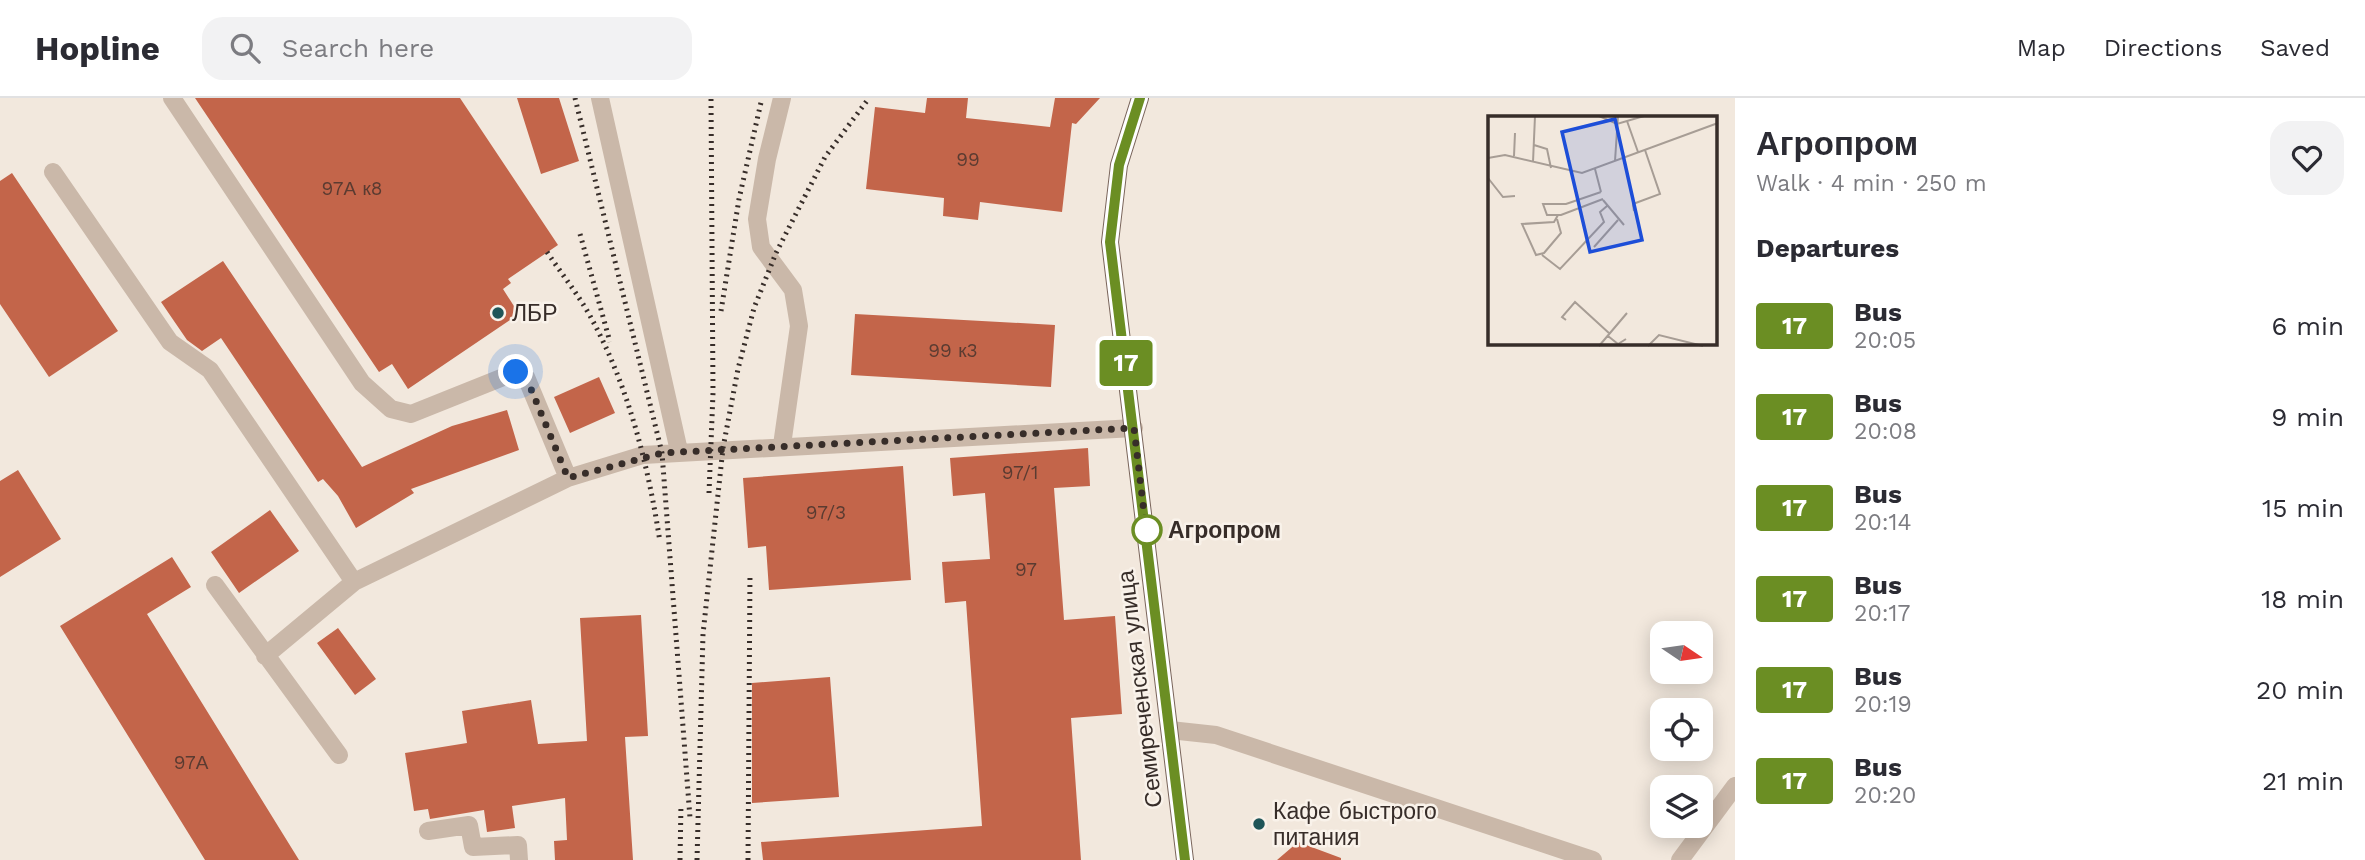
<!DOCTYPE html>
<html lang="en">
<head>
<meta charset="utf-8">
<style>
	:root { --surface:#fff; --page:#f2f2f3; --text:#2b2b33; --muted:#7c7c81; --line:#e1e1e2 }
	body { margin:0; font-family:"Work Sans",sans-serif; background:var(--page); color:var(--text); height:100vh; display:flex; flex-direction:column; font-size:26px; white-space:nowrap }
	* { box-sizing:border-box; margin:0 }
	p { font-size:23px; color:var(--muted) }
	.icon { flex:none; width:38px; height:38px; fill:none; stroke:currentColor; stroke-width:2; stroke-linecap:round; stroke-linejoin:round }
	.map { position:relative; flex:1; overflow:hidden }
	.side { display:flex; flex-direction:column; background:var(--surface); width:630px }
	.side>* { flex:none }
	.badge { padding:0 14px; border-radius:5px; font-size:24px; line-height:46px }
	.needle { width:46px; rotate:103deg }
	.tools { position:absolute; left:1650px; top:523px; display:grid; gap:14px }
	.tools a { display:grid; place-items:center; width:63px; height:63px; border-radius:14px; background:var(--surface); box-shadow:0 4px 18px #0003; font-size:35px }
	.you { position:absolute; width:35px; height:35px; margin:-18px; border:5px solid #fff; border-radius:50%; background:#1a73e8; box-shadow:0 0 0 10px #1a73e833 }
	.map>.badge { position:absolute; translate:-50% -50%; box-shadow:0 0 0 4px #fff }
	h2 { padding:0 21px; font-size:26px; line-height:63px }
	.round { display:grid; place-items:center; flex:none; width:74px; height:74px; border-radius:21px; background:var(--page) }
	.overview { display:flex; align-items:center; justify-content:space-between; height:119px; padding:0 21px }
	h1 { font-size:33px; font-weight:800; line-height:52px }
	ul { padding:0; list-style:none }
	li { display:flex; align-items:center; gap:21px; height:91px; padding:0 21px }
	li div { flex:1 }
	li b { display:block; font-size:26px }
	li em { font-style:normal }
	li .badge { min-width:77px; font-weight:700; text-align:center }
	header { display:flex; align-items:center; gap:42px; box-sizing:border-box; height:98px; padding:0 35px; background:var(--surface); border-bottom:2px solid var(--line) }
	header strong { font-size:33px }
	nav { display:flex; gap:38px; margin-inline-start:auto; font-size:24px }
	.search { width:490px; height:63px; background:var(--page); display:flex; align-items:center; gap:18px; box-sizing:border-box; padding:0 24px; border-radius:21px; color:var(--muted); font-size:26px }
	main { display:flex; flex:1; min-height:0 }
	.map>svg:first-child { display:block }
	.building { fill:#c3654a }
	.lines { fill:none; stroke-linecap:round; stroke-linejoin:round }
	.minor { stroke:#cab8a9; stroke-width:18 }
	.major { stroke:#79645a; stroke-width:18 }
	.rail { stroke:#372d29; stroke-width:5; stroke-dasharray:2 5; stroke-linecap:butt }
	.line-casing { stroke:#fff; stroke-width:16 }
	.line { stroke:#6b8e23; stroke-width:10 }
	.walk { stroke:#372d29; stroke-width:7; stroke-dasharray:0 12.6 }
	.poi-dot { fill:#1f5558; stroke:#f9f2ea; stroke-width:2.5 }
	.stop-dot { fill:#fff; stroke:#6b8e23; stroke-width:3.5 }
	.labels { text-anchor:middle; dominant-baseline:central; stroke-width:5; stroke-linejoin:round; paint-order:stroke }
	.number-label { font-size:19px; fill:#5a3b31 }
	.poi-label { font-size:23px; fill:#372d29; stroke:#f9f2ea; text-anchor:start }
	.stop-label { font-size:23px; font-weight:bold; fill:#372d29; stroke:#f9f2ea; text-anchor:start }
	.street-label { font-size:23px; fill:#372d29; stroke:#f9f2ea }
	.inset-road { fill:none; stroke:#a79d95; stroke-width:2 }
	.view { fill:#1d4ed8; fill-opacity:0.15; stroke:#1d4ed8; stroke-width:3.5 }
	.inset-edge { fill:none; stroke:#372d29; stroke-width:3.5 }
</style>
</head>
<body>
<header>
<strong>Hopline</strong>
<div class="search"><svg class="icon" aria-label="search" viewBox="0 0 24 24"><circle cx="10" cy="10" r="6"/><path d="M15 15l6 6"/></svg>Search here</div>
<nav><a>Map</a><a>Directions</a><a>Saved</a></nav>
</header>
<main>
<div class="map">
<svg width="1735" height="762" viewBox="0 0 1735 762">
	<rect width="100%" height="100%" fill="#f2e8dd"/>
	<path class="building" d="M195,0H460L558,147L508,181L511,185L503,191L519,216L408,291L392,266L379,274Z
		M517,0H559L579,63L541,76Z
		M927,0H968L966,20L1050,29L1055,0H1100L1076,26L1072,25L1062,114L980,104L978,122L943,118L944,100L866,91L875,9L925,15Z
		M12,75L118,233L49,279L0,206V83Z
		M223,163L362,369L452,328L507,312L519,352L411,391L414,395L356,430L338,398L323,381L318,384L221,240L202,253L187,242L161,204Z
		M855,216L1055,227L1051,289L851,277Z
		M599,279L615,315L570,335L554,299Z
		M1088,350L1090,388L1054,390L1064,522L1115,518L1122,616L1071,620L1081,762H763L761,744L982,728L966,503L945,505L942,464L990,461L985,395L953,398L950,360Z
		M903,368L911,482L769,492L766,448L748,450L743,380Z
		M18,372L61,441L0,479V383Z
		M270,412L299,453L239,495L211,454Z
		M172,459L191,489L147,516L299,762H205L60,528Z
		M641,517L648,638L625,639L633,762H555L554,743L567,742L565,700L512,708L515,730L487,734L484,712L430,721L428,711L414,713L405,655L467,645L462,613L531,602L538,646L587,643L580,520Z
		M338,530L376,581L355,597L317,545Z
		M830,579L839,699L752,705V585Z
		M1298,744L1341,760V762H1277Z"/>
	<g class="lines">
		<path class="minor" d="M172,0L362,285L391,311L411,316L516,274L526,279L568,380
			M600,0L679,353
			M782,0L767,61L757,121L761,149L793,192L799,228L782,347
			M53,74L170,244L210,272L354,484
			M215,487L339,657
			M265,558L354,484L568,380L643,357L1134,330
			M1170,632L1216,637L1593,762
			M428,733L469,727L473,749L518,747L519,762
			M1680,762L1735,688"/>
		<path class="major" d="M1140,0L1119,67L1110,144L1185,762"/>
		<path class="rail" d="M575,0L662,355L690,720
			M580,136L610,244
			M547,154C561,175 577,195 589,216C628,286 648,366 660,444
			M721,213L739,101L762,0
			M709,395L713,295L711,0
			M680,762L681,706
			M697,762L703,536L723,350L738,271L754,210L776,155L825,59L869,0
			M748,762L750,475"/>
	</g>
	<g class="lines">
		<g class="line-casing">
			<path id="line" d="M1140,0L1119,67L1110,144L1185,762"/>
		</g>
		<use href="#line" class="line"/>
		<path class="walk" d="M516,274L526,279L568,380L662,355L1134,330L1147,440V432"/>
	</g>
	<g class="poi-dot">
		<circle cx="498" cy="215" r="7"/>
		<circle cx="1259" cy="726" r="7"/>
	</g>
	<circle class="stop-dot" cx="1147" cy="432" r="14"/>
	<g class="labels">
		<g class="number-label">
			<text x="968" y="61">99</text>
			<text x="352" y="90">97А к8</text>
			<text x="953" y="252">99 к3</text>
			<text x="1020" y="374">97/1</text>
			<text x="826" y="414">97/3</text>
			<text x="1026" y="471">97</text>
			<text x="191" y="664">97А</text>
		</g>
		<g class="poi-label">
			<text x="512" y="215">ЛБР</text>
			<text x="1273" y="713">Кафе быстрого<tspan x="1273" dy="26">питания</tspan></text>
		</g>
		<g class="stop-label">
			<text x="1168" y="432">Агропром</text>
		</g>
		<g class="street-label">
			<text transform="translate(1140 591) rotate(-97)">Семиреченская улица</text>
		</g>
	</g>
	<g transform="translate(1488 18)">
		<rect width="229" height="229" fill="#f2e8dd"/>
		<path class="inset-road" d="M111,0L129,8L156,0M139,5L150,36M46,29L59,33L63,52M26,40L27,17M0,42L17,39L94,57L230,7M127,45L130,0M45,46L47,0M107,53L113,76M0,62L15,81L27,80M113,76L78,88H55L59,99H73L115,83M115,84L136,109M146,95L145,88L172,78L157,34M69,103L73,117L56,137L48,139L34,108L66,106L70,99M106,131L130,104M54,139L72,153L116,106L112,96L119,90M78,204L74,201L87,186L122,218M120,220L130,228L138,223M111,230L139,197M160,230L171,219L215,230"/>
		<path class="view" d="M127,3L154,124L102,136L74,16Z"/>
		<rect width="229" height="229" class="inset-edge"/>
	</g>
</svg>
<div class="tools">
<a><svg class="needle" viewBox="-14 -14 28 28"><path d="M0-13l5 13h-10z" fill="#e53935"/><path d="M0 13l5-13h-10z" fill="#7c7c81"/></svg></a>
<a><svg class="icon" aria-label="locate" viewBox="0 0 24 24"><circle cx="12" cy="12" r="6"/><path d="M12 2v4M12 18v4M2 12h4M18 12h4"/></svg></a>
<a><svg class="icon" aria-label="layers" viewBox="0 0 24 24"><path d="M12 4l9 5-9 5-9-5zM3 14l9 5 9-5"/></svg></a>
</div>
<div class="you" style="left:516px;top:274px"></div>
<b class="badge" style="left:1126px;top:265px;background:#6b8e23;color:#fff">17</b>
</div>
<section class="side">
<div class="overview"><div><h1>Агропром</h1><p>Walk · 4 min · 250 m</p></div><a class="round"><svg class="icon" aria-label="heart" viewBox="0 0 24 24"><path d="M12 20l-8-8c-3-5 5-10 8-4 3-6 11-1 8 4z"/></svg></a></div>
<h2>Departures</h2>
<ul>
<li><span class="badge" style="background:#6b8e23;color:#fff">17</span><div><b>Bus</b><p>20:05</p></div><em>6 min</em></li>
<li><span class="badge" style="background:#6b8e23;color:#fff">17</span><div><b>Bus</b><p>20:08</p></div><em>9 min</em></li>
<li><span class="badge" style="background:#6b8e23;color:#fff">17</span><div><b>Bus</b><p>20:14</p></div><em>15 min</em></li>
<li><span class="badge" style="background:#6b8e23;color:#fff">17</span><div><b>Bus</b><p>20:17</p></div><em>18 min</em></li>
<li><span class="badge" style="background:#6b8e23;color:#fff">17</span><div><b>Bus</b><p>20:19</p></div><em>20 min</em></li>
<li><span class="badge" style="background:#6b8e23;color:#fff">17</span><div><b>Bus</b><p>20:20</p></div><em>21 min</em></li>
</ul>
</section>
</main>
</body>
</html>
